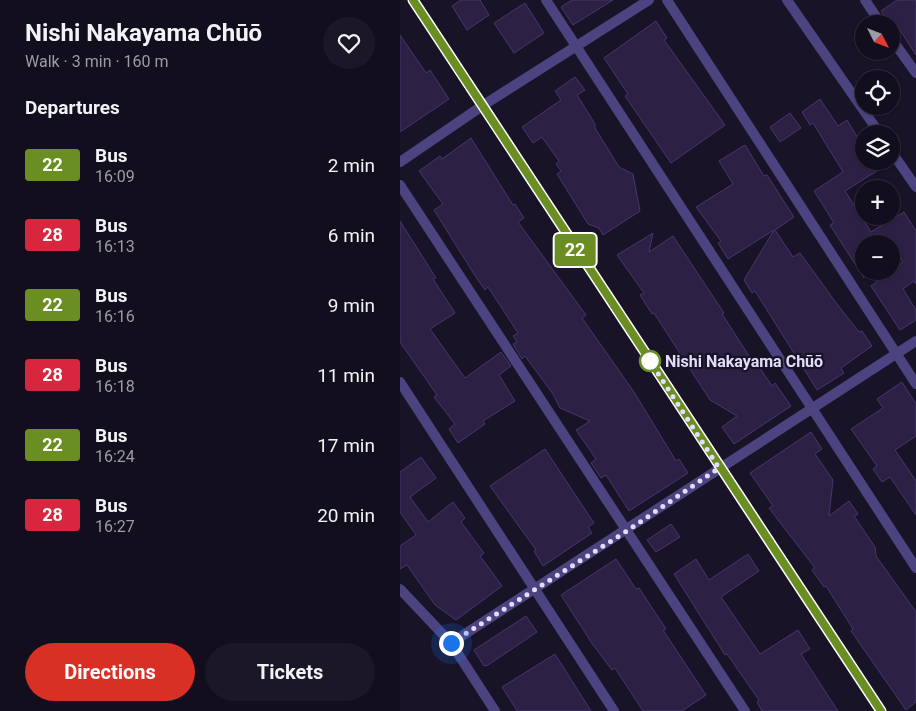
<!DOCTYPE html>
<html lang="en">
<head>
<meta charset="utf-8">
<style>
	:root { --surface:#120e1d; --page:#1b1726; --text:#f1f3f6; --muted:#9c9ca4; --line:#312e3b; --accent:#d93025 }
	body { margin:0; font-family:Roboto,sans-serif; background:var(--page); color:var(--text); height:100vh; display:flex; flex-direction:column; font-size:19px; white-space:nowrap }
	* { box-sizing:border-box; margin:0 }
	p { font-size:16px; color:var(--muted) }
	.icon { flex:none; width:28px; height:28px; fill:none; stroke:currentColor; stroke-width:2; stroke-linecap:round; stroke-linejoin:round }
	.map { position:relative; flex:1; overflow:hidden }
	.panel { display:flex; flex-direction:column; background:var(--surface); width:400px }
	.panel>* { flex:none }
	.badge { padding:0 10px; border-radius:4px; font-size:18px; line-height:32px }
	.needle { width:32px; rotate:132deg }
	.tools { position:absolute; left:455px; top:15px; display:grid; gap:10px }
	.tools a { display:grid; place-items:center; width:45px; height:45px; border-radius:50%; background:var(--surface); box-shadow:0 1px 4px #0004,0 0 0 1px var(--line); font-size:25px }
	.you { position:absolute; width:25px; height:25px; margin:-12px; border:4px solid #fff; border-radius:50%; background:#1a73e8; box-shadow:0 0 0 8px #1a73e833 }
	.map>.badge { position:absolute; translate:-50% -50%; box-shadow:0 0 0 2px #fff }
	h2 { padding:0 25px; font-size:19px; line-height:45px }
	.round { display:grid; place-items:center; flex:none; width:52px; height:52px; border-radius:26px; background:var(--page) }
	.head { display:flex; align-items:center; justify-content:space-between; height:85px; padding:0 25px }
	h1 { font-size:24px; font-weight:700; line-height:38px }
	.action { display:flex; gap:10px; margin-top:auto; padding:10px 25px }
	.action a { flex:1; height:58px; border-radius:30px; background:var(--accent); color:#fff; font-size:20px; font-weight:700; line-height:58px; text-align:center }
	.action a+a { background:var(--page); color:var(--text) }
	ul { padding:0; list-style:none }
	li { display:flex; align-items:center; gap:15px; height:70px; padding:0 25px }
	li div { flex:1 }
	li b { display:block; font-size:19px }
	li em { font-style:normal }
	li .badge { min-width:55px; font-weight:700; text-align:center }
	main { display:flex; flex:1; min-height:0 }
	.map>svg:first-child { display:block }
	.building { fill:#2c2145; stroke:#47366e }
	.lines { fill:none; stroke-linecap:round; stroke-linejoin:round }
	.minor { stroke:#4c4480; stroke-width:10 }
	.tertiary { stroke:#4c4480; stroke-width:10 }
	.line-casing { stroke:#fff; stroke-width:11 }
	.line { stroke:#6b8e23; stroke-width:8 }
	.walk { stroke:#e3ddfb; stroke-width:5; stroke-dasharray:0 9 }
	.stop-dot { fill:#fff; stroke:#6b8e23; stroke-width:2.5 }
	.labels { text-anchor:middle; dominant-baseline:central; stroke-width:4.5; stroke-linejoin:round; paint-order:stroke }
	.stop-label { font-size:16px; font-weight:bold; fill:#e3ddfb; stroke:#181327; text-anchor:start }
</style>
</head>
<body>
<main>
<section class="panel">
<div class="head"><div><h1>Nishi Nakayama Chūō</h1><p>Walk · 3 min · 160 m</p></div><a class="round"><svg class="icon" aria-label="heart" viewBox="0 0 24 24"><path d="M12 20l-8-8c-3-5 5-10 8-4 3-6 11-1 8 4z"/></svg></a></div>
<h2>Departures</h2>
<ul>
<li><span class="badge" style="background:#6b8e23;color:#fff">22</span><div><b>Bus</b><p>16:09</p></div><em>2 min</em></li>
<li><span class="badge" style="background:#d7263d;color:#fff">28</span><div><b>Bus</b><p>16:13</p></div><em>6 min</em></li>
<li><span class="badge" style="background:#6b8e23;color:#fff">22</span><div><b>Bus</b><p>16:16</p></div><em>9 min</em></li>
<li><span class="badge" style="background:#d7263d;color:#fff">28</span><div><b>Bus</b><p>16:18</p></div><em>11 min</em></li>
<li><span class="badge" style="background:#6b8e23;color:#fff">22</span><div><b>Bus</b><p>16:24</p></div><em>17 min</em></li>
<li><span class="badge" style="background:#d7263d;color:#fff">28</span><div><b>Bus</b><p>16:27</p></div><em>20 min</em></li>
</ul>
<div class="action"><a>Directions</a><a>Tickets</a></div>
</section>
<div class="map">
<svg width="516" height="711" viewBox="0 0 516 711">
	<rect width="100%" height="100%" fill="#181327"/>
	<path class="building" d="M61,0H80L89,15L67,30L52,6Z
		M172,0H213L173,25L161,7Z
		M497,0H516V55L496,24L491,27L481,11Z
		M125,3L144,33L114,53L94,23Z
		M256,21L267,38L264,40L325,125L271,163L225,96L228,94L204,58Z
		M0,35L26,73L30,70L49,99L0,132Z
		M175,77L185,90L177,95L195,124V128L219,167L233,174L240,211L203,235L199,228L188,224L157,174L161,171L156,164L159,161L142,137L133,143L122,127L161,100L155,91Z
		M420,99L438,126L447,120L464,148V161L491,162L445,191L471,232L504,212L516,231V284L514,281L503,289L516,310V320L500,330L471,286L503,262L491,244H464V278L430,225L434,223L414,191L443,172L413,123L410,125L402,112Z
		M390,113L401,128L380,142L370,127Z
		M71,138L113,205L115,204L124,218L118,222L186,315L182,318L234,392L276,461L279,459L288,473L229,511L206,475L201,478L191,463L196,459L176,430L190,421L160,408L153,394L125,356L122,359L113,344L117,342L113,336L118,333L88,287L85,290L74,274L34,210L43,204L19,171L40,156L42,159Z
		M345,145L364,176L367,175L394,217L375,230L393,257L400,253L437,304L459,332L462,331L472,346L441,368L444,373L417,390L355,291L352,293L344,280L374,230L328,259L318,243L321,241L296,207L333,184L319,161Z
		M0,221L36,278L33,279L55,313L30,329L65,378L101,352L111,366L99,375L115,401L83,421L85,424L58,443L49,429L55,424L34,397L37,395L0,342Z
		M253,233L249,252L273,236L324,313L322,314L353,362L355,361L372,386L375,383L391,406L334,444L322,427L337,416L310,400L254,313L252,314L240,295L244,293L217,255Z
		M502,382L516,404V436L495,450L516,481V515L490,477L482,482L473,469L477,466L451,429L483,408L477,399Z
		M411,432L422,449L415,454L433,480L429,516L449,501L458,514L454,516L475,547L476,556L516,612V702L506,710L451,631L453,629L426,586L424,587L412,570L415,568L369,508L373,506L350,473Z
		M145,449L194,523L188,527L192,533L143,566L134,551L136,550L90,486Z
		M21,457L36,478L10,497L28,522L53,502L65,518L61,522L84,553L80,556L102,586L56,620L35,605L7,565L0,569V546L16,535L0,512V472Z
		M271,524L280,537L256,552L247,540Z
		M348,554L359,571L321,597L360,654L398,630L410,649L401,654L438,711H362L357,702L359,700L327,654L325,655L274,574L296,559L309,580Z
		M216,559L236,589L239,588L266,629L263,630L306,695L282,711H243L215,668L212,670L191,642L161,595Z
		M126,616L137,632L88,665L84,666L74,650Z
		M155,654L191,711H117L102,687Z"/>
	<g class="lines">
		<path class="minor" d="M146,0L516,568
			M267,0L516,384
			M387,0L480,134
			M465,0L481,24
			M491,38L516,73
			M491,151L516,187
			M0,162L82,106L249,0
			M0,185L345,711
			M0,382L214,711
			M0,589L51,643L95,711
			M51,643L516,341"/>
		<path class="tertiary" d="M13,0L481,711"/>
	</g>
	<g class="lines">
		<g class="line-casing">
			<path id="line" d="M13,0L481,711"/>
		</g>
		<use href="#line" class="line"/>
		<path class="walk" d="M51,643L227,531L319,468L250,361"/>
	</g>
	<circle class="stop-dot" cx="250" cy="361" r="10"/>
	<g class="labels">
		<g class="stop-label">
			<text x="265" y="361">Nishi Nakayama Chūō</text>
		</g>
	</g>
</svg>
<div class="tools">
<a><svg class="needle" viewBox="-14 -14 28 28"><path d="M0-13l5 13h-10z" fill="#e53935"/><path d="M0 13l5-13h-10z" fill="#9c9ca4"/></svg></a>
<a><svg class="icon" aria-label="locate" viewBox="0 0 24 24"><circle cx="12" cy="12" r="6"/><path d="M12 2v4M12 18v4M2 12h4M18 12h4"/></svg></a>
<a><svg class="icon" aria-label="layers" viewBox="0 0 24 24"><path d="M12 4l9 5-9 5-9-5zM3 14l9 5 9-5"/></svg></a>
<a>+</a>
<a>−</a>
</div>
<div class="you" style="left:51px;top:643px"></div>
<b class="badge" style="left:175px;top:250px;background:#6b8e23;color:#fff">22</b>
</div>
</main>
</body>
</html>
